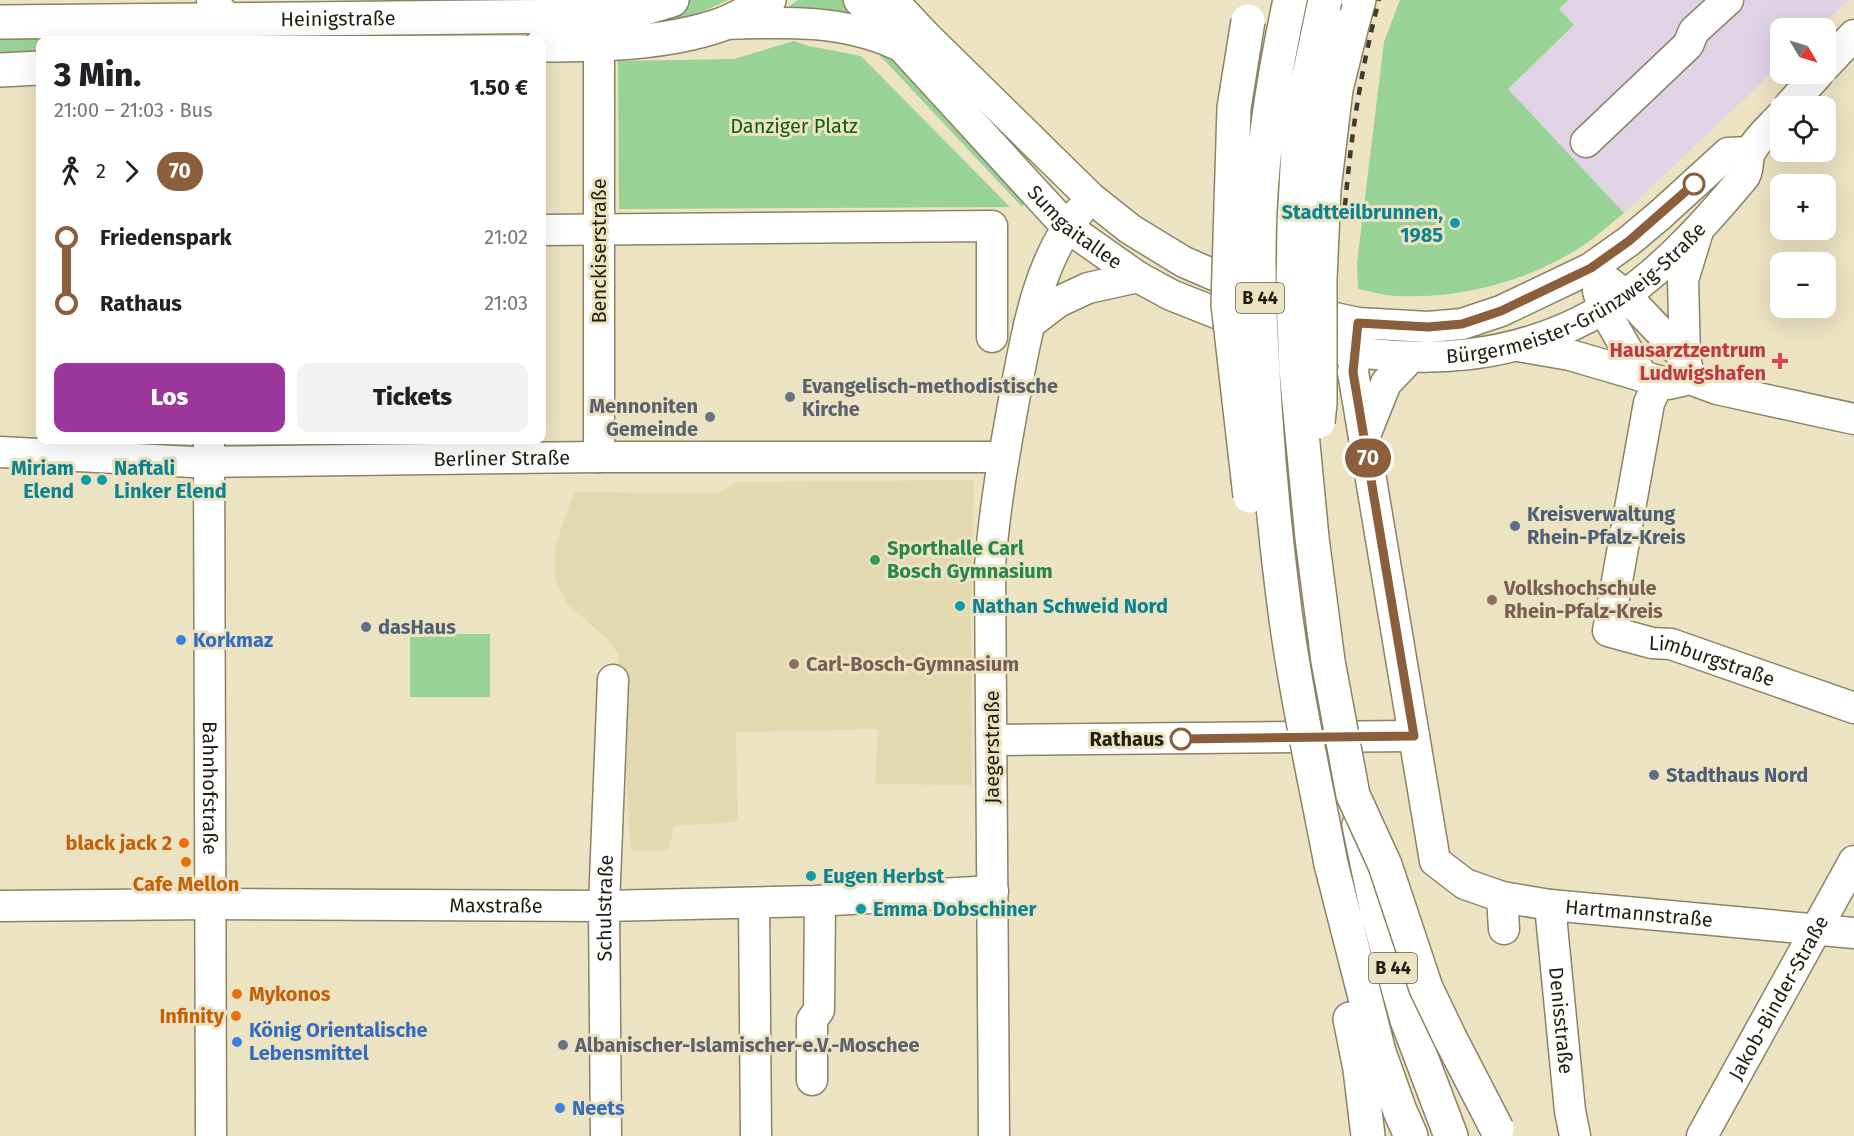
<!DOCTYPE html>
<html lang="de">
<head>
<meta charset="utf-8">
<style>
	:root { --surface:#fff; --page:#f2f2f2; --text:#202124; --muted:#757577; --accent:#9a369c }
	body { margin:0; font-family:"Fira Sans",sans-serif; background:var(--page); color:var(--text); height:100vh; display:flex; flex-direction:column; font-size:22px; white-space:nowrap }
	* { box-sizing:border-box; margin:0 }
	p { font-size:20px; color:var(--muted) }
	.icon { flex:none; width:33px; height:33px; fill:none; stroke:currentColor; stroke-width:2; stroke-linecap:round; stroke-linejoin:round }
	.map { position:relative; flex:1; overflow:hidden }
	.details { position:absolute; left:36px; top:36px; width:510px; height:408px; display:flex; flex-direction:column; background:var(--surface); border-radius:12px; box-shadow:0 6px 24px #0002 }
	.details>* { flex:none }
	.badge { padding:0 12px; border-radius:20px; font-size:21px; line-height:39px }
	.needle { width:39px; rotate:128deg }
	.buttons { position:absolute; left:1770px; top:18px; display:grid; gap:12px }
	.buttons a { display:grid; place-items:center; width:66px; height:66px; border-radius:12px; background:var(--surface); box-shadow:0 6px 24px #0002; font-size:30px }
	.map>.badge { position:absolute; translate:-50% -50%; box-shadow:0 0 0 3px #fff }
	.legs { display:flex; align-items:center; gap:9px; height:66px; padding:0 18px; font-size:20px }
	.legs p { margin-inline-start:auto }
	.head { display:flex; align-items:center; justify-content:space-between; height:102px; padding:0 18px }
	h1 { font-size:33px; font-weight:800; line-height:45px }
	.primary-button { display:flex; gap:12px; margin-top:auto; padding:12px 18px }
	.primary-button a { flex:1; height:69px; border-radius:12px; background:var(--accent); color:#fff; font-size:24px; font-weight:800; line-height:69px; text-align:center }
	.primary-button a+a { background:var(--page); color:var(--text) }
	ul { padding:0 18px; list-style:none }
	li { display:flex; align-items:center; gap:21px; height:66px; font-size:22px }
	li i { display:grid; place-items:center; width:9px; height:100%; margin:0 8px; background:currentColor }
	li i::after { content:''; width:15px; height:15px; margin:-8px; border:4px solid; border-radius:50%; background:var(--surface) }
	li p { margin-inline-start:auto }
	li:first-child i { background:linear-gradient(#0000 50%,currentColor 0) }
	li:last-child i { background:linear-gradient(currentColor 50%,#0000 0) }
	.map>svg:first-child { display:block }
	.commercial { fill:#e1d3e6 }
	.built { fill:#e3d9b0 }
	.green { fill:#99d297 }
	.lines { fill:none; stroke-linecap:round; stroke-linejoin:round }
	.minor-casing { stroke:#8b8364; stroke-width:33 }
	.major-casing { stroke:#8b8364; stroke-width:36 }
	.highway-casing { stroke:#8b8364; stroke-width:36 }
	.minor { stroke:#fff; stroke-width:30 }
	.major { stroke:#fff; stroke-width:33 }
	.highway { stroke:#fff; stroke-width:33 }
	.rail { stroke:#403d2c; stroke-width:4.5; stroke-dasharray:8 8; stroke-linecap:butt }
	.highway-bridge-casing { stroke:#8b8364; stroke-width:36; stroke-linecap:butt }
	.highway-bridge { stroke:#fff; stroke-width:33 }
	.line-1-casing { stroke:#fff; stroke-width:14 }
	.line-1 { stroke:#8b5e3c; stroke-width:9 }
	.stop-1-dot { fill:#fff; stroke:#8b5e3c; stroke-width:3 }
	.culture-dot { fill:#0f9aa8; stroke:#ebe3c2; stroke-width:2 }
	.health-dot { fill:#e0444e; stroke:#ebe3c2; stroke-width:2 }
	.worship-dot { fill:#6b7280; stroke:#ebe3c2; stroke-width:2 }
	.service-dot { fill:#5c6f8a; stroke:#ebe3c2; stroke-width:2 }
	.leisure-dot { fill:#2e9e5b; stroke:#ebe3c2; stroke-width:2 }
	.education-dot { fill:#8d6e63; stroke:#ebe3c2; stroke-width:2 }
	.shop-dot { fill:#3f7fe0; stroke:#ebe3c2; stroke-width:2 }
	.food-dot { fill:#e8710a; stroke:#ebe3c2; stroke-width:2 }
	.labels { text-anchor:middle; dominant-baseline:central; stroke-width:6; stroke-linejoin:round; paint-order:stroke }
	.shield { fill:#ebe3c2; stroke:#5e5946; stroke-width:1.5 }
	.shield-label { font-size:18px; font-weight:bold; fill:#211e11 }
	.street-label { font-size:20px; fill:#211e11; stroke:#ebe3c2 }
	.park-label { font-size:20px; fill:#0f5d14; stroke:#ebe3c2 }
	.culture-label { font-size:20px; font-weight:bold; fill:#0d838f; stroke:#ebe3c2; text-anchor:start }
	.health-label { font-size:20px; font-weight:bold; fill:#be3a42; stroke:#ebe3c2; text-anchor:end }
	.worship-label { font-size:20px; font-weight:bold; fill:#5b616d; stroke:#ebe3c2; text-anchor:start }
	.service-label { font-size:20px; font-weight:bold; fill:#4e5e75; stroke:#ebe3c2; text-anchor:start }
	.leisure-label { font-size:20px; font-weight:bold; fill:#27864d; stroke:#ebe3c2; text-anchor:start }
	.education-label { font-size:20px; font-weight:bold; fill:#785e54; stroke:#ebe3c2; text-anchor:start }
	.shop-label { font-size:20px; font-weight:bold; fill:#366cbe; stroke:#ebe3c2; text-anchor:start }
	.stop-label { font-size:20px; font-weight:bold; fill:#211e11; stroke:#ebe3c2; text-anchor:end }
	.food-label { font-size:20px; font-weight:bold; fill:#c56008; stroke:#ebe3c2; text-anchor:end }
</style>
</head>
<body>
<div class="map">
<svg width="1854" height="1136" viewBox="0 0 1854 1136">
	<rect width="100%" height="100%" fill="#ebe3c2"/>
	<path class="commercial" d="M1568,0H1849L1819,28H1780V65L1624,213L1508,89L1574,26L1559,9Z"/>
	<path class="built" d="M974,480L971,625L972,785L875,784L878,729L736,732L738,822L674,826L669,850L631,851L618,654L609,641L568,604L559,589L555,575V547L574,492L717,494L737,482Z"/>
	<path class="green" d="M685,0H728C676,26 644,24 588,23Z
		M798,0H843L861,17L780,13Z
		M1400,0H1568L1559,9L1574,25L1508,89L1624,213C1610,224 1596,237 1581,247C1528,281 1461,299 1398,296C1385,296 1371,291 1358,289L1357,263L1384,42Z
		M0,22L179,34L180,40H40V57L0,60Z
		M794,41L809,46L861,56L1010,207L619,209L618,61L734,59Z
		M884,44L1027,198L1022,207L870,45Z
		M490,634V697H410V634Z"/>
	<g class="lines">
		<g class="minor-casing">
			<g id="minor">
				<path d="M212,0L228,20L216,33L213,40"/>
				<path id="s1" d="M859,0L1067,227L1138,277L1171,295L1249,326"/>
				<path d="M892,0L928,38L1091,198L1130,229L1184,262L1279,303L1326,316L1358,323L1428,327L1462,324L1501,311L1591,268L1629,241L1660,215L1728,153L1750,152"/>
				<path d="M723,24C783,22 840,19 896,44"/>
				<path d="M1826,65L1854,35"/>
				<path d="M1789,106L1818,74"/>
				<path d="M1586,142L1688,45L1694,31L1728,0"/>
				<path d="M542,230L992,226V337"/>
				<path d="M1610,283L1625,295L1685,358"/>
				<path d="M1598,291L1603,308L1642,376"/>
				<path d="M1029,324L1058,302L1088,288L1138,277"/>
				<path id="s2" d="M1357,335L1353,372L1435,861L1465,884L1502,897L1550,905L1854,933"/>
				<path id="s3" d="M1298,341C1414,368 1524,365 1625,295C1670,263 1709,219 1744,177C1750,169 1746,159 1751,151C1757,139 1771,127 1780,117"/>
				<path d="M1518,346L1570,355L1669,384L1690,379L1717,389L1854,419"/>
				<path d="M1690,379L1685,358L1683,280L1698,231"/>
				<path id="s4" d="M1659,381L1649,403L1608,631L1652,643L1671,644L1854,708"/>
				<path d="M1364,438L1386,383L1410,358"/>
				<path id="s5" d="M209,440L211,1136"/>
				<path id="s6" d="M0,452L193,462L599,457H1003"/>
				<path d="M599,457V45"/>
				<path d="M992,740L1414,736"/>
				<path d="M1502,897L1504,929"/>
				<path d="M754,903L756,1136"/>
				<path id="s7" d="M1550,905L1570,1111L1575,1136"/>
				<path id="s8" d="M0,906L211,904L604,906L815,901L993,891"/>
				<path d="M812,1080V1020L819,1010L820,901"/>
				<path id="s9" d="M606,1136L604,906L613,680"/>
				<path d="M994,1136L990,567C994,511 1004,455 1014,400C1026,337 1037,262 1079,212"/>
				<path id="s10" d="M1702,1136L1854,861"/>
			</g>
		</g>
		<g class="major-casing">
			<g id="major">
				<path id="s11" d="M0,22L590,16L625,14L672,0"/>
				<path d="M542,45C599,45 665,44 720,25C737,19 754,9 769,0"/>
				<path d="M0,70L40,68"/>
			</g>
		</g>
		<g class="highway-casing">
			<path id="highway" d="M1353,21L1359,0
				M1359,825L1377,911L1407,1020L1451,1136
				M1331,864L1379,1052L1400,1111L1411,1136
				M1350,1019L1360,1069L1368,1136"/>
		</g>
		<use href="#minor" class="minor"/>
		<use href="#major" class="major"/>
		<use href="#highway" class="highway"/>
		<path class="rail" d="M1345,206C1351,136 1361,68 1379,0"/>
		<g class="highway-bridge-casing">
			<path id="highway-bridge" d="M1290,0C1275,70 1263,140 1260,211C1257,276 1261,341 1265,406C1269,469 1275,533 1283,596C1294,686 1314,775 1331,864
				M1325,0L1304,100L1298,150L1294,225L1293,297L1296,370L1312,538L1328,661L1353,795L1385,865L1426,988L1450,1038L1497,1129
				M1248,21L1234,108L1228,304L1250,496
				M1318,422L1320,403V279L1324,189L1336,89L1353,21"/>
		</g>
		<use href="#highway-bridge" class="highway-bridge"/>
	</g>
	<g class="lines">
		<g class="line-1-casing">
			<path id="line-1" d="M1181,739L1414,736L1353,372L1358,323L1428,327L1462,324L1501,311L1591,268L1629,241L1694,184"/>
		</g>
		<use href="#line-1" class="line-1"/>
	</g>
	<g class="stop-1-dot">
		<circle cx="1694" cy="184" r="10"/>
		<circle cx="1181" cy="739" r="10"/>
	</g>
	<g class="culture-dot">
		<circle cx="1455" cy="223" r="6"/>
		<circle cx="86" cy="480" r="6"/>
		<circle cx="102" cy="480" r="6"/>
		<circle cx="960" cy="606" r="6"/>
		<circle cx="811" cy="876" r="6"/>
		<circle cx="861" cy="909" r="6"/>
	</g>
	<path class="health-dot" d="M1777 352h6v6h6v6h-6v6h-6v-6h-6v-6h6z"/>
	<g class="worship-dot">
		<circle cx="790" cy="397" r="6"/>
		<circle cx="710" cy="417" r="6"/>
		<circle cx="563" cy="1045" r="6"/>
	</g>
	<g class="service-dot">
		<circle cx="1515" cy="526" r="6"/>
		<circle cx="366" cy="627" r="6"/>
		<circle cx="1654" cy="775" r="6"/>
	</g>
	<circle class="leisure-dot" cx="875" cy="560" r="6"/>
	<g class="education-dot">
		<circle cx="1492" cy="600" r="6"/>
		<circle cx="794" cy="664" r="6"/>
	</g>
	<g class="shop-dot">
		<circle cx="181" cy="640" r="6"/>
		<circle cx="237" cy="1042" r="6"/>
		<circle cx="560" cy="1108" r="6"/>
	</g>
	<g class="food-dot">
		<circle cx="184" cy="843" r="6"/>
		<circle cx="186" cy="862" r="6"/>
		<circle cx="237" cy="994" r="6"/>
		<circle cx="236" cy="1016" r="6"/>
	</g>
	<g class="labels">
		<g class="shield">
			<rect x="1236" y="283" width="48" height="30" rx="4.5"/>
			<rect x="1369" y="953" width="48" height="30" rx="4.5"/>
		</g>
		<g class="shield-label">
			<text x="1260" y="298">B 44</text>
			<text x="1393" y="968">B 44</text>
		</g>
		<g class="street-label">
			<text stroke="none"><textPath href="#s11" startOffset="338">Heinigstraße</textPath></text>
			<text stroke="none"><textPath href="#s1" startOffset="314">Sumgaitallee</textPath></text>
			<text transform="translate(599 251) rotate(-90)">Benckiserstraße</text>
			<text stroke="none"><textPath href="#s3" startOffset="297">Bürgermeister-Grünzweig-Straße</textPath></text>
			<text stroke="none"><textPath href="#s6" startOffset="502">Berliner Straße</textPath></text>
			<text stroke="none"><textPath href="#s4" startOffset="364">Limburgstraße</textPath></text>
			<text transform="translate(992 747) rotate(-90)">Jaegerstraße</text>
			<text stroke="none"><textPath href="#s5" startOffset="348">Bahnhofstraße</textPath></text>
			<text stroke="none"><textPath href="#s8" startOffset="496">Maxstraße</textPath></text>
			<text stroke="none"><textPath href="#s9" startOffset="228">Schulstraße</textPath></text>
			<text stroke="none"><textPath href="#s2" startOffset="748">Hartmannstraße</textPath></text>
			<text stroke="none"><textPath href="#s10" startOffset="158">Jakob-Binder-Straße</textPath></text>
			<text stroke="none"><textPath href="#s7" startOffset="116">Denisstraße</textPath></text>
		</g>
		<g class="park-label">
			<text x="794" y="126">Danziger Platz</text>
		</g>
		<g class="culture-label">
			<text x="1443" y="212" text-anchor="end">Stadtteilbrunnen,<tspan x="1443" dy="23">1985</tspan></text>
			<text x="74" y="468" text-anchor="end">Miriam<tspan x="74" dy="23">Elend</tspan></text>
			<text x="114" y="468">Naftali<tspan x="114" dy="23">Linker Elend</tspan></text>
			<text x="972" y="606">Nathan Schweid Nord</text>
			<text x="823" y="876">Eugen Herbst</text>
			<text x="873" y="909">Emma Dobschiner</text>
		</g>
		<g class="health-label">
			<text x="1766" y="350">Hausarztzentrum<tspan x="1766" dy="23">Ludwigshafen</tspan></text>
		</g>
		<g class="worship-label">
			<text x="802" y="386">Evangelisch-methodistische<tspan x="802" dy="23">Kirche</tspan></text>
			<text x="698" y="406" text-anchor="end">Mennoniten<tspan x="698" dy="23">Gemeinde</tspan></text>
			<text x="575" y="1045">Albanischer-Islamischer-e.V.-Moschee</text>
		</g>
		<g class="service-label">
			<text x="1527" y="514">Kreisverwaltung<tspan x="1527" dy="23">Rhein-Pfalz-Kreis</tspan></text>
			<text x="378" y="627">dasHaus</text>
			<text x="1666" y="775">Stadthaus Nord</text>
		</g>
		<g class="leisure-label">
			<text x="887" y="548">Sporthalle Carl<tspan x="887" dy="23">Bosch Gymnasium</tspan></text>
		</g>
		<g class="education-label">
			<text x="1504" y="588">Volkshochschule<tspan x="1504" dy="23">Rhein-Pfalz-Kreis</tspan></text>
			<text x="806" y="664">Carl-Bosch-Gymnasium</text>
		</g>
		<g class="shop-label">
			<text x="193" y="640">Korkmaz</text>
			<text x="249" y="1030">König Orientalische<tspan x="249" dy="23">Lebensmittel</tspan></text>
			<text x="572" y="1108">Neets</text>
		</g>
		<g class="stop-label">
			<text x="1164" y="739">Rathaus</text>
		</g>
		<g class="food-label">
			<text x="172" y="843">black jack 2</text>
			<text x="186" y="884" text-anchor="middle">Cafe Mellon</text>
			<text x="249" y="994" text-anchor="start">Mykonos</text>
			<text x="224" y="1016">Infinity</text>
		</g>
	</g>
</svg>
<div class="buttons">
<a><svg class="needle" viewBox="-14 -14 28 28"><path d="M0-13l5 13h-10z" fill="#e53935"/><path d="M0 13l5-13h-10z" fill="#757577"/></svg></a>
<a><svg class="icon" aria-label="locate" viewBox="0 0 24 24"><circle cx="12" cy="12" r="6"/><path d="M12 2v4M12 18v4M2 12h4M18 12h4"/></svg></a>
<a>+</a>
<a>−</a>
</div>
<b class="badge" style="left:1368px;top:458px;background:#8b5e3c;color:#fff">70</b>
<section class="details">
<div class="head"><div><h1>3 Min.</h1><p>21:00 – 21:03 · Bus</p></div><b>1.50 €</b></div>
<div class="legs"><svg class="icon" aria-label="walk" viewBox="0 0 24 24"><circle cx="13" cy="4" r="2"/><path d="M13 8l-2 6 4 7M11 14l-3 7M7 12l3-4h3l4 4"/></svg>2<svg class="icon" aria-label="forward" viewBox="0 0 24 24"><path d="M9 5l7 7-7 7"/></svg><b class="badge" style="background:#8b5e3c;color:#fff">70</b></div>
<ul>
<li><i style="color:#8b5e3c"></i><b>Friedenspark</b><p>21:02</p></li>
<li><i style="color:#8b5e3c"></i><b>Rathaus</b><p>21:03</p></li>
</ul>
<div class="primary-button"><a>Los</a><a>Tickets</a></div>
</section>
</div>
</body>
</html>
